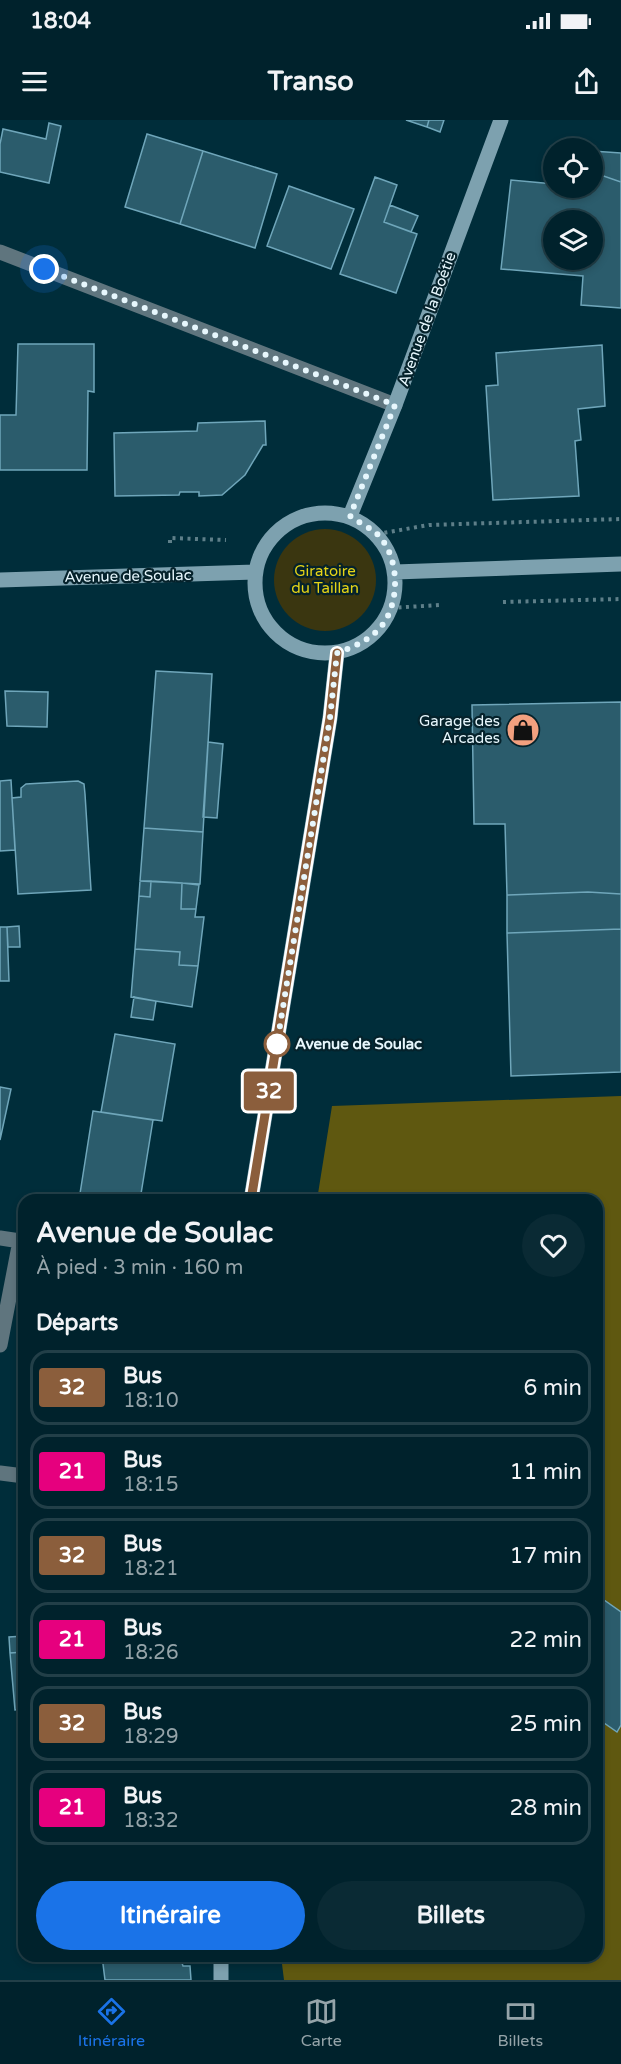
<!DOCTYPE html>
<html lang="fr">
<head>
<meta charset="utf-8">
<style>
	:root { --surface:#00222c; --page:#0a2a34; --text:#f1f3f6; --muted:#95a4a9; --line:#223f48; --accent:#1a73e8 }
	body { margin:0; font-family:"Varela Round",sans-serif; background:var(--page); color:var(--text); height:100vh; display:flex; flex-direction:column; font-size:22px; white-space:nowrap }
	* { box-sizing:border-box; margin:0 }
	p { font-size:20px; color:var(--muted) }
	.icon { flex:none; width:33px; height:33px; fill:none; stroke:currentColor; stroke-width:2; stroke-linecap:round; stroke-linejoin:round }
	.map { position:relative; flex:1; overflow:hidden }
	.sheet { position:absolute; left:18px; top:1074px; width:585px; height:768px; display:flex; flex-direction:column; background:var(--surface); border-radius:18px; box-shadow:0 3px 9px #0003,0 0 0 2px var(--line) }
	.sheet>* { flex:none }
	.badge { padding:0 12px; border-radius:4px; font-size:21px; line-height:39px }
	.fabs { position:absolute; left:543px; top:18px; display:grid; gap:12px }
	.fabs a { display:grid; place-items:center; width:60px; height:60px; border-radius:50%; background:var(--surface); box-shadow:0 3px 9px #0003,0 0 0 2px var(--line); font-size:30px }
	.you { position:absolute; width:30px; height:30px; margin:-15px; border:4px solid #fff; border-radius:50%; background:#1a73e8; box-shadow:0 0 0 9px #1a73e833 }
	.map>.badge { position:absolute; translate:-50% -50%; box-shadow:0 0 0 3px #fff }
	h2 { padding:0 18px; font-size:22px; line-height:54px }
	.round { display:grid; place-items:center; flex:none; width:63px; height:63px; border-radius:32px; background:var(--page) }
	.headline { display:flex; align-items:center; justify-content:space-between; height:102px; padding:0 18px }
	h1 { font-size:28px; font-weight:800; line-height:45px }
	.primary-button { display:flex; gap:12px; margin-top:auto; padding:12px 18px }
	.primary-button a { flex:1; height:69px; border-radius:36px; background:var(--accent); color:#fff; font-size:24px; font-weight:800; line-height:69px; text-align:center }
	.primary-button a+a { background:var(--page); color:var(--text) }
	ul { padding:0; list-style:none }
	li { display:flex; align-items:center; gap:18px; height:75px; margin:0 12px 9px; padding:0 6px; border:3px solid var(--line); border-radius:18px }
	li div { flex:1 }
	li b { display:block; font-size:22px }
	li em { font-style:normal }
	li .badge { min-width:66px; font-weight:700; text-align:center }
	.status { display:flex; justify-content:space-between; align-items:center; height:42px; padding:0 30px; background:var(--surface); direction:ltr }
	.status svg { height:16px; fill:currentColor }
	header { display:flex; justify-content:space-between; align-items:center; height:78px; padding:0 18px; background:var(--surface); font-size:27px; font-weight:800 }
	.tab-bar { display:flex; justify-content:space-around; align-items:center; height:84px; border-top:2px solid var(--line); background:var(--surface); font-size:16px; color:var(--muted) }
	.tab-bar a { display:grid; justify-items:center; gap:3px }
	.tab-bar .on { color:var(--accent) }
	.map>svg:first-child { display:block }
	.green { fill:#3a3610 }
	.forest { fill:#5f5810 }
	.building { fill:#2b5c6c; stroke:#6fa6ba; stroke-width:1.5; fill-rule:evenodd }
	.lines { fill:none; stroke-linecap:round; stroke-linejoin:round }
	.path { stroke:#5e7f89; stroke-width:4; stroke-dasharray:3 4.5; stroke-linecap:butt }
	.lane { stroke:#5f757e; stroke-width:15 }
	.street { stroke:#5f757e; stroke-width:15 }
	.secondary { stroke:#7da1af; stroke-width:15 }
	.line-casing { stroke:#fff; stroke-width:14 }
	.line { stroke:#8b5e3c; stroke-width:9 }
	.walk { stroke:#e7f7fd; stroke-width:6; stroke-dasharray:0 10.8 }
	.stop-dot { fill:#fff; stroke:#8b5e3c; stroke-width:3 }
	.labels { text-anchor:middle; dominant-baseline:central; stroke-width:4.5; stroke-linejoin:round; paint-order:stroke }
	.street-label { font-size:15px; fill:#e7f7fd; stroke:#05222b }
	.park-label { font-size:15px; fill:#e5d417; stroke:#05222b }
	.poi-label { font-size:15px; fill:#e7f7fd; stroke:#05222b; text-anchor:end }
	.stop-label { font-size:15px; font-weight:bold; fill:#e7f7fd; stroke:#05222b; text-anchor:start }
</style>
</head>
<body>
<div class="status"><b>18:04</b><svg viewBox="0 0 49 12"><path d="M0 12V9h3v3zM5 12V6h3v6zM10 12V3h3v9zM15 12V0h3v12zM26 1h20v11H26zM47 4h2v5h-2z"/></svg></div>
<header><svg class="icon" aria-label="menu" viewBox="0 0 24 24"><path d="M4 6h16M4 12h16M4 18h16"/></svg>Transo<svg class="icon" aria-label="share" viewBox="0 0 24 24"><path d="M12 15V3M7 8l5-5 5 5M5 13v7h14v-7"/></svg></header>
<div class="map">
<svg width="621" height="1860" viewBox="0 0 621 1860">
	<rect width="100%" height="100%" fill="#002d3a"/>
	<path class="green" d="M274 460a51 51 0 1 1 102 0a51 51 0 1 1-102 0Z"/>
	<path class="forest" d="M621,976V1860H284L281,1836H597V1080H317L332,986Z"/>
	<path class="building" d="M406,0H429L427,7Z
		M429,0H444L440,12L427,7Z
		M49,3L61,6L49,63L0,52V24L3,9L46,19Z
		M147,14L203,31L180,104L125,87Z
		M203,31L277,54L255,128L180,104Z
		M592,31L621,33V62L592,52Z
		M592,52L621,62V188L581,185L583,156L501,149L511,60L554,64V68H592ZM554,100H592V140H554Z
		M375,57L397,65L384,102L417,114L396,173L340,154Z
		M289,66L354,89L331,149L267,126Z
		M390,85L418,96L411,112L384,102Z
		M18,224H94V272L88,271L87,350H0V295H16Z
		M602,225L605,286L578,289L581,320L575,321L579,376L493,380L486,266L498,265L496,233Z
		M265,301L266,325H263L245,355L222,375L199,376V372H180L179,375L115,376L114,313L197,311L198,303Z
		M156,551L212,554L203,712L144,708Z
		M5,571L48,572L47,607L7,606Z
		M621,582V774L588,772L507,775L505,704H474L472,585Z
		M208,622L223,624L217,698L203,697Z
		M11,660L15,730L0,731V661Z
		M78,661L84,664L85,674L91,770L18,774L12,678L21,677V668L26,664Z
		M144,708L203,712L200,764L140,761Z
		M140,761H151L150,777L139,776Z
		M151,761L182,763L181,789H196L195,797H204L198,846L179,845L180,832L135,829L139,776L150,777Z
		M182,763L199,765L196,789H181Z
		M588,772L621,774V809L507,813V775Z
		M19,806L20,827H8L7,807Z
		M0,807H7L9,861H0Z
		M621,809V952L511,956L507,813Z
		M135,829L180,832L179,845L198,846L192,887L131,877Z
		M134,877L156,881L153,900L131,897Z
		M115,914L175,924L162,1001L101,992Z
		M0,967L11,969L0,1020Z
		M93,991L153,1000L140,1080H79Z
		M597,1475L621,1492V1605L617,1612L597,1598Z
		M24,1516V1532L10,1533L9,1517Z
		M24,1532V1589L15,1590L10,1533Z
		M102,1836L180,1837L183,1846H190L191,1860H105Z"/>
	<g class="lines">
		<path class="path" d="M377,414L429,405L621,399
			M170,423V418L226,420
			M503,482L621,479
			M391,488L439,485"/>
		<path class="lane" d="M0,1118L20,1121L0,1225"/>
		<path class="street" d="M0,132L395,285
			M0,1353L24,1356"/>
		<path class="secondary" d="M255 463a70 70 0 1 1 140 0a70 70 0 1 1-140 0Z
			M350,396L395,285L501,0
			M395,452L621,444
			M0,460L255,452
			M251,1080L330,598L337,533
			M221,1836V1860"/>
	</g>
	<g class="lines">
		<g class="line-casing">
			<path id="line" d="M251,1080L330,598L337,533"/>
		</g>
		<use href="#line" class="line"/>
		<path class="walk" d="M44,149L395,285L350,396C358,402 369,407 377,414C400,436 401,484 380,508C368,521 353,527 337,533L330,598L277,924"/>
	</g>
	<defs>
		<g id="shop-disc" transform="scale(1.725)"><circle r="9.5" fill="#f2a07f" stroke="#05222b"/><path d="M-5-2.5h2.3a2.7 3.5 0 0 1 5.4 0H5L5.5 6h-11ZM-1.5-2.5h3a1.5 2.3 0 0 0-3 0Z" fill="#111"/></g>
	</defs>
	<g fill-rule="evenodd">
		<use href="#shop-disc" x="523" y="610"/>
	</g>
	<circle class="stop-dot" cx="277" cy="924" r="12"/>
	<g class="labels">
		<g class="street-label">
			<text transform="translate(427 199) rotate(-70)">Avenue de la Boétie</text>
			<text transform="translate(128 456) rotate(-1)">Avenue de Soulac</text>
		</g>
		<g class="park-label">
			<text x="325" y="451">Giratoire<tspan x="325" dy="17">du Taillan</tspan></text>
		</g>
		<g class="poi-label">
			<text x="500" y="601">Garage des<tspan x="500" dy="17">Arcades</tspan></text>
		</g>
		<g class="stop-label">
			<text x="295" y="924">Avenue de Soulac</text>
		</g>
	</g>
</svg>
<div class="fabs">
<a><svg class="icon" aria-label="locate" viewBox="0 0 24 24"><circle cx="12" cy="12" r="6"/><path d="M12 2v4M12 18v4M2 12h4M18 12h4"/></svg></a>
<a><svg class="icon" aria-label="layers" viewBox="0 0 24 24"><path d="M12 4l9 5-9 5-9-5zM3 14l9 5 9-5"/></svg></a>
</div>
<div class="you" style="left:44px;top:149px"></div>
<b class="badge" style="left:269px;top:971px;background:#8b5e3c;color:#fff">32</b>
<section class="sheet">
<div class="headline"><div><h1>Avenue de Soulac</h1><p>À pied · 3 min · 160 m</p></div><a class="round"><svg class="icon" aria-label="heart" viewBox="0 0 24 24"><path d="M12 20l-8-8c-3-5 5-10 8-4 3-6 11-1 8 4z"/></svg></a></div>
<h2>Départs</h2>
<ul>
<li><span class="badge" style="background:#8b5e3c;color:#fff">32</span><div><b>Bus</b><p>18:10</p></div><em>6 min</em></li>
<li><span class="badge" style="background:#e6007e;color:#fff">21</span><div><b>Bus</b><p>18:15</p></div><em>11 min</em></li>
<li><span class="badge" style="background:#8b5e3c;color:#fff">32</span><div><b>Bus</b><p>18:21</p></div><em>17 min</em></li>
<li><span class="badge" style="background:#e6007e;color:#fff">21</span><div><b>Bus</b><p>18:26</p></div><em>22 min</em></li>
<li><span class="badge" style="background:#8b5e3c;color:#fff">32</span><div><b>Bus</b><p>18:29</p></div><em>25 min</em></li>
<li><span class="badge" style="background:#e6007e;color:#fff">21</span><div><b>Bus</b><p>18:32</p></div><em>28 min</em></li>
</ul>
<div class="primary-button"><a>Itinéraire</a><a>Billets</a></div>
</section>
</div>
<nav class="tab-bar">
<a class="on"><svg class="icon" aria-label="directions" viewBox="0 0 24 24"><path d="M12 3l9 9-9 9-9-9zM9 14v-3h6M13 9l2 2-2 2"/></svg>Itinéraire</a>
<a><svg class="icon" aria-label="map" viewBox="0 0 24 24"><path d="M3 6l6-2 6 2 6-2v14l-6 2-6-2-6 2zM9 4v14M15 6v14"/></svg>Carte</a>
<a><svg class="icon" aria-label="tickets" viewBox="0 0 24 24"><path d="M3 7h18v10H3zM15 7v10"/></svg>Billets</a>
</nav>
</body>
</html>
